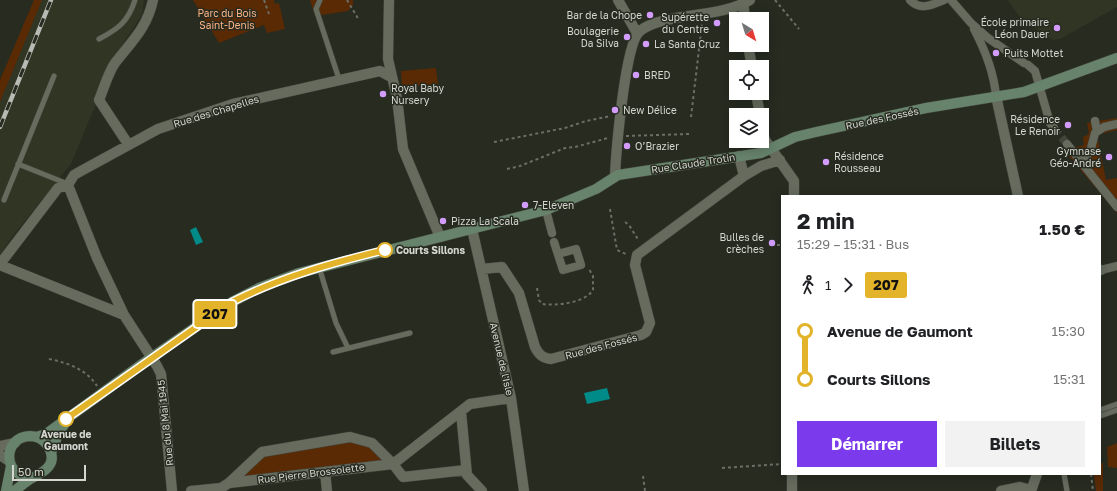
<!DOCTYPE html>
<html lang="fr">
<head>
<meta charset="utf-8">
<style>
	:root { --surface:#fff; --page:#f2f2f2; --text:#202124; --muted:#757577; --accent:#7c3aed }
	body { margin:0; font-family:"Golos Text",sans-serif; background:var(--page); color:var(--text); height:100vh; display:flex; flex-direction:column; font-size:15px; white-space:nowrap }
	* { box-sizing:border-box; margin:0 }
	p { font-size:13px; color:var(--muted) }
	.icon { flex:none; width:22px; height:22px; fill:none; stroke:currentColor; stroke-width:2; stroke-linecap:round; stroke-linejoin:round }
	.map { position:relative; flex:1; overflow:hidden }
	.panel { position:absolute; left:781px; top:195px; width:320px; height:280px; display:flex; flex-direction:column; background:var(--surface); border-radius:0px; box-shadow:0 2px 10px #0003 }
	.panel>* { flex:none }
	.badge { padding:0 8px; border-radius:3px; font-size:14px; line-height:26px }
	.needle { width:26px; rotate:142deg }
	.fabs { position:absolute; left:729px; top:12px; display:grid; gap:8px }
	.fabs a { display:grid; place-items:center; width:40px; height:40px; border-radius:0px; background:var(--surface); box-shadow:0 2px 10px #0003; font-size:20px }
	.scale { position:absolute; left:12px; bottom:10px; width:74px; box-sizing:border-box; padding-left:4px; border:2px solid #d4d6cf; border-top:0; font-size:11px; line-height:14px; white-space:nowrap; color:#d4d6cf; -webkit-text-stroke:3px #272b20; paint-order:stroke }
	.map>.badge { position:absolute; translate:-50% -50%; box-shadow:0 0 0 2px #fff }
	.legs { display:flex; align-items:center; gap:6px; height:44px; padding:0 16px; font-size:13px }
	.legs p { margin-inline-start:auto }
	.overview { display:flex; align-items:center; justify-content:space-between; height:68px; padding:0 16px }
	h1 { font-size:22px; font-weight:700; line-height:30px }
	.cta { display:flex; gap:8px; margin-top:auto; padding:8px 16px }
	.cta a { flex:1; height:46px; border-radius:0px; background:var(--accent); color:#fff; font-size:16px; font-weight:700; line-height:46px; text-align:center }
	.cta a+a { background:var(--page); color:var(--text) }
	ul { padding:0 16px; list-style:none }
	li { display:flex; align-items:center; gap:14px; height:48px; font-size:15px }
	li i { display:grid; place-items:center; width:6px; height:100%; margin:0 5px; background:currentColor }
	li i::after { content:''; width:10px; height:10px; margin:-5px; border:3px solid; border-radius:50%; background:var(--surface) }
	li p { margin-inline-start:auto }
	li:first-child i { background:linear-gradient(#0000 50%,currentColor 0) }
	li:last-child i { background:linear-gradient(currentColor 50%,#0000 0) }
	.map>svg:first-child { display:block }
	.built { fill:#303524 }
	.green { fill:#592a04 }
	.water { fill:#018b88 }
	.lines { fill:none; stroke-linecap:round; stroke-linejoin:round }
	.pedestrian-tunnel { stroke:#41453a; stroke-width:8; stroke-dasharray:8 4; stroke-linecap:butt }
	.service-casing { stroke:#43463c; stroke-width:6 }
	.pedestrian-casing { stroke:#43463c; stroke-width:9 }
	.minor-casing { stroke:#43463c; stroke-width:11 }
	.tertiary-casing { stroke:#43463c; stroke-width:11 }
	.secondary-casing { stroke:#43463c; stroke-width:11 }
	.path { stroke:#6b6f65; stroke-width:2; stroke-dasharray:3 3; stroke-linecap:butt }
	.service { stroke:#666b5e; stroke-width:5 }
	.pedestrian { stroke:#666b5e; stroke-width:8 }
	.minor { stroke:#666b5e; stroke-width:10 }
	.tertiary { stroke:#666b5e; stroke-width:10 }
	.secondary { stroke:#67836c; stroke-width:10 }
	.rail-casing { stroke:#b8bab3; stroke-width:4.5 }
	.rail { stroke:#272b20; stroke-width:3; stroke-dasharray:9; stroke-linecap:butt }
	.line-1-casing { stroke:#fff; stroke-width:9 }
	.line-1 { stroke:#e3b32a; stroke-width:6 }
	.poi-dot { fill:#d39cfc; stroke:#272b20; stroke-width:1.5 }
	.stop-1-dot { fill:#fff; stroke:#e3b32a; stroke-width:2 }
	.labels { text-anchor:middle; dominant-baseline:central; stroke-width:3; stroke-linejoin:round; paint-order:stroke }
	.park-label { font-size:10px; fill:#f9b184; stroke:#272b20 }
	.poi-label { font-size:10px; fill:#d4d6cf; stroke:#272b20; text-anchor:start }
	.street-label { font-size:10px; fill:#d4d6cf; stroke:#272b20 }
	.stop-label { font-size:10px; font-weight:bold; fill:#d4d6cf; stroke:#272b20; text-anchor:start }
</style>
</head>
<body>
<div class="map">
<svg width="1117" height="491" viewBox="0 0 1117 491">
	<rect width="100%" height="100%" fill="#272b20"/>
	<path class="built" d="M35,0H144L142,15L122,45L111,68L71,164L12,237L0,255V84Z
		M1008,0H1117V7L1060,39L1053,40L1020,18Z"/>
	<path class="green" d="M34,0H42L0,102V80Z
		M193,0H274L275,4L279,3L285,29L267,33L264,25L219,43Z
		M310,0H353V5L348,11L315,16Z
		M436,68L438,84L402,87L401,71Z
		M1117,118V130L1097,135L1106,180L1117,178V213L1062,148L1072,146L1073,148L1084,145L1083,137L1089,134L1087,123Z
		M350,437L372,443L393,464L229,483L262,452Z
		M1117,443V468L1108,467L1107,447Z
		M1100,463H1103V491H1096L1094,474H1100Z"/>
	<path class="water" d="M196,227L203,242L196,245L190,230Z
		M607,388L610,399L587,404L584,393Z"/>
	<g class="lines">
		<path class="pedestrian-tunnel" d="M1054,128L1067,144"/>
		<g class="service-casing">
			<path id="service" d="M320,0L316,9L339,79
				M99,39C118,29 128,22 135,0
				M18,164L68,184
				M4,200L54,76
				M319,267L336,323L348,348
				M333,352L410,333
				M1100,410L1117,404
				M1100,416L1117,410
				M1064,474L1067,491"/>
		</g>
		<g class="pedestrian-casing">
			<path id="pedestrian" d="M910,0C920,11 932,5 944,0
				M951,0L971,23L988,38L1024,63
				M974,29C984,48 994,74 996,96
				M1028,65L1035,71L1050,123L1054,128
				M1095,121L1097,131
				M1067,144L1117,207
				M1081,162L1090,152L1095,133L1104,127L1117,124
				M546,210L552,233
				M554,242L563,270L581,265L576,249L558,254
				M1101,270L1117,266"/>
		</g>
		<g class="minor-casing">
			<path id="minor" d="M389,0L388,59L397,98L403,149L440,237
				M618,0L637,33
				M743,0L745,19
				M748,45L752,67
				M756,93L760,115
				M996,96L1018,196
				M762,129L765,140L794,181V196
				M128,144L99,100C104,88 108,73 115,63C132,41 147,28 153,0
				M739,156L744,176
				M615,176C616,152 625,46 639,32C647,24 665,20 676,18C698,14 731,12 750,0
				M472,229L511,398L524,491
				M0,264L58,188L68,185
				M0,265L124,315
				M482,269L502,267L519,293L535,347C539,355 543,358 551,359L641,335L646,332L650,323L635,265L637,255L744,176L761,166L780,160
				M1100,270H1101
				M461,412L467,475L482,491
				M325,472L327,491
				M229,483L393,464L470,404L511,398
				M172,491L161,374L157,366L124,315L97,258L68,185L74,175L81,171L158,129L233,104L380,71L391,77
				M191,491L221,488L229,483L262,452L350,437L372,443L393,464L403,477L466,470
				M792,491V474
				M1001,491L1020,487L1031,490
				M1031,491L1037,474"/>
		</g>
		<g class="tertiary-casing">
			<path id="tertiary" d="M0,446L15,443
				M0,455L9,461"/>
		</g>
		<g class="secondary-casing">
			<path id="secondary" d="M36,437L46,434L142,364L232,302L259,288L299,273L546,210L596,189L618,175L761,153L795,137L816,132L926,108L1024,92L1117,58
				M51,453L57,437L66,421
				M6,491L11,466
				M14,491C20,487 25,482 32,478C44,472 59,464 48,446C44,440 37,436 30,436C2,437 2,477 32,478"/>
		</g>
		<path class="path" d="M264,0L269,14
			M347,0L359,20
			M775,0L799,29
			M691,117L702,24
			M626,136L689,134
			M494,142L565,128L586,121L611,116
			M507,169L520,166L565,148L575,147L608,138
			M610,209L617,250L628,255
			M625,222L629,225L639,241
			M777,245H782
			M537,288L539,300L542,304C556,306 585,303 593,290V276L589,269
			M49,359C68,363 86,369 97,386
			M722,468L782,464
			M1091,474L1093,491
			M643,476L645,491"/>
		<use href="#service" class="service"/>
		<use href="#pedestrian" class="pedestrian"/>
		<use href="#minor" class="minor"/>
		<use href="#tertiary" class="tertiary"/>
		<use href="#secondary" class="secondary"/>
		<g class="rail-casing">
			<path id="rail" d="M0,127L51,0"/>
		</g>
		<use href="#rail" class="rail"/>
	</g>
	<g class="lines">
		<g class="line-1-casing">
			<path id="line-1" d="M66,419L232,302C281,277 332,263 385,250"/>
		</g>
		<use href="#line-1" class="line-1"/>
	</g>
	<g class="poi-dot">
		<circle cx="650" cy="15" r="4"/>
		<circle cx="717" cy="23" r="4"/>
		<circle cx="1057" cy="28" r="4"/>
		<circle cx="627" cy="37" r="4"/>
		<circle cx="646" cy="44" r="4"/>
		<circle cx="996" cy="53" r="4"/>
		<circle cx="636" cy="75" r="4"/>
		<circle cx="383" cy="94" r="4"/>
		<circle cx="615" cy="110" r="4"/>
		<circle cx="1068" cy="125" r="4"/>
		<circle cx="627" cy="146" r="4"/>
		<circle cx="1109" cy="157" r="4"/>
		<circle cx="826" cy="162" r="4"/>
		<circle cx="525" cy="205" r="4"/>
		<circle cx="443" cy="221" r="4"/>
		<circle cx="772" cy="243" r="4"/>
	</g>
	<g class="stop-1-dot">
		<circle cx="385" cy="250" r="7"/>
		<circle cx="66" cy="419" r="7"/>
	</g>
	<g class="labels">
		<g class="park-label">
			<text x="227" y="13">Parc du Bois<tspan x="227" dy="12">Saint-Denis</tspan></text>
		</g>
		<g class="poi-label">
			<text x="642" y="15" text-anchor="end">Bar de la Chope</text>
			<text x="709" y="17" text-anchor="end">Supérette<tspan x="709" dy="12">du Centre</tspan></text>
			<text x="1049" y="22" text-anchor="end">École primaire<tspan x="1049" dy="12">Léon Dauer</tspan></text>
			<text x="619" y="31" text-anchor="end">Boulagerie<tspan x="619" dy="12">Da Silva</tspan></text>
			<text x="654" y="44">La Santa Cruz</text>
			<text x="1004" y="53">Puits Mottet</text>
			<text x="644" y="75">BRED</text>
			<text x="391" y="88">Royal Baby<tspan x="391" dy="12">Nursery</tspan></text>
			<text x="623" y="110">New Délice</text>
			<text x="1060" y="119" text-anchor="end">Résidence<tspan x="1060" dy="12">Le Renoir</tspan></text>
			<text x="635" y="146">O’Brazier</text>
			<text x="1101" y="151" text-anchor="end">Gymnase<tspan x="1101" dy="12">Géo-André</tspan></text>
			<text x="834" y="156">Résidence<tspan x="834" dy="12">Rousseau</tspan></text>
			<text x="533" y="205">7-Eleven</text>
			<text x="451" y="221">Pizza La Scala</text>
			<text x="764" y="237" text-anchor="end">Bulles de<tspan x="764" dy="12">crèches</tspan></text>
		</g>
		<g class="street-label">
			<text transform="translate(216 111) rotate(-17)">Rue des Chapelles</text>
			<text transform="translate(882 118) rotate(-12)">Rue des Fossés</text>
			<text transform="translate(693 163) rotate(-9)">Rue Claude Trotin</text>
			<text transform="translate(601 346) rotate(-15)">Rue des Fossés</text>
			<text transform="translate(502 359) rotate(77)">Avenue de l'Isle</text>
			<text transform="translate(165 423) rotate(-96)">Rue du 8 Mai 1945</text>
			<text transform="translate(311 473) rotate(-7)">Rue Pierre Brossolette</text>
		</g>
		<g class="stop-label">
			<text x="396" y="250">Courts Sillons</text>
			<text x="66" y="434" text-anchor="middle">Avenue de<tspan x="66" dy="12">Gaumont</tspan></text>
		</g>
	</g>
</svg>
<div class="fabs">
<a><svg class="needle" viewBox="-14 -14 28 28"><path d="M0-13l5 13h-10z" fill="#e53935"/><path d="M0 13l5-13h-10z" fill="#757577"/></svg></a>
<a><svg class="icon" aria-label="locate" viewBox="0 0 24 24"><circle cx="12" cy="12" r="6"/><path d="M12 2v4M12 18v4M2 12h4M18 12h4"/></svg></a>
<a><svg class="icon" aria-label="layers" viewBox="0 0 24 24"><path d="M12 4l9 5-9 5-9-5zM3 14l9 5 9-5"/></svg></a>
</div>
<div class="scale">50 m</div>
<b class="badge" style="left:215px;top:314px;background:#e3b32a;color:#111">207</b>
<section class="panel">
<div class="overview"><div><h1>2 min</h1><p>15:29 – 15:31 · Bus</p></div><b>1.50 €</b></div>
<div class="legs"><svg class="icon" aria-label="walk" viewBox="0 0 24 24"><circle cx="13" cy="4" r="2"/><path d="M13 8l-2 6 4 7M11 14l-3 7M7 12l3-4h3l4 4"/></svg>1<svg class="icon" aria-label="forward" viewBox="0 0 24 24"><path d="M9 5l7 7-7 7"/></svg><b class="badge" style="background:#e3b32a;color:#111">207</b></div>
<ul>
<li><i style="color:#e3b32a"></i><b>Avenue de Gaumont</b><p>15:30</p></li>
<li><i style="color:#e3b32a"></i><b>Courts Sillons</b><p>15:31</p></li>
</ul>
<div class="cta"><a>Démarrer</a><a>Billets</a></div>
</section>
</div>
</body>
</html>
